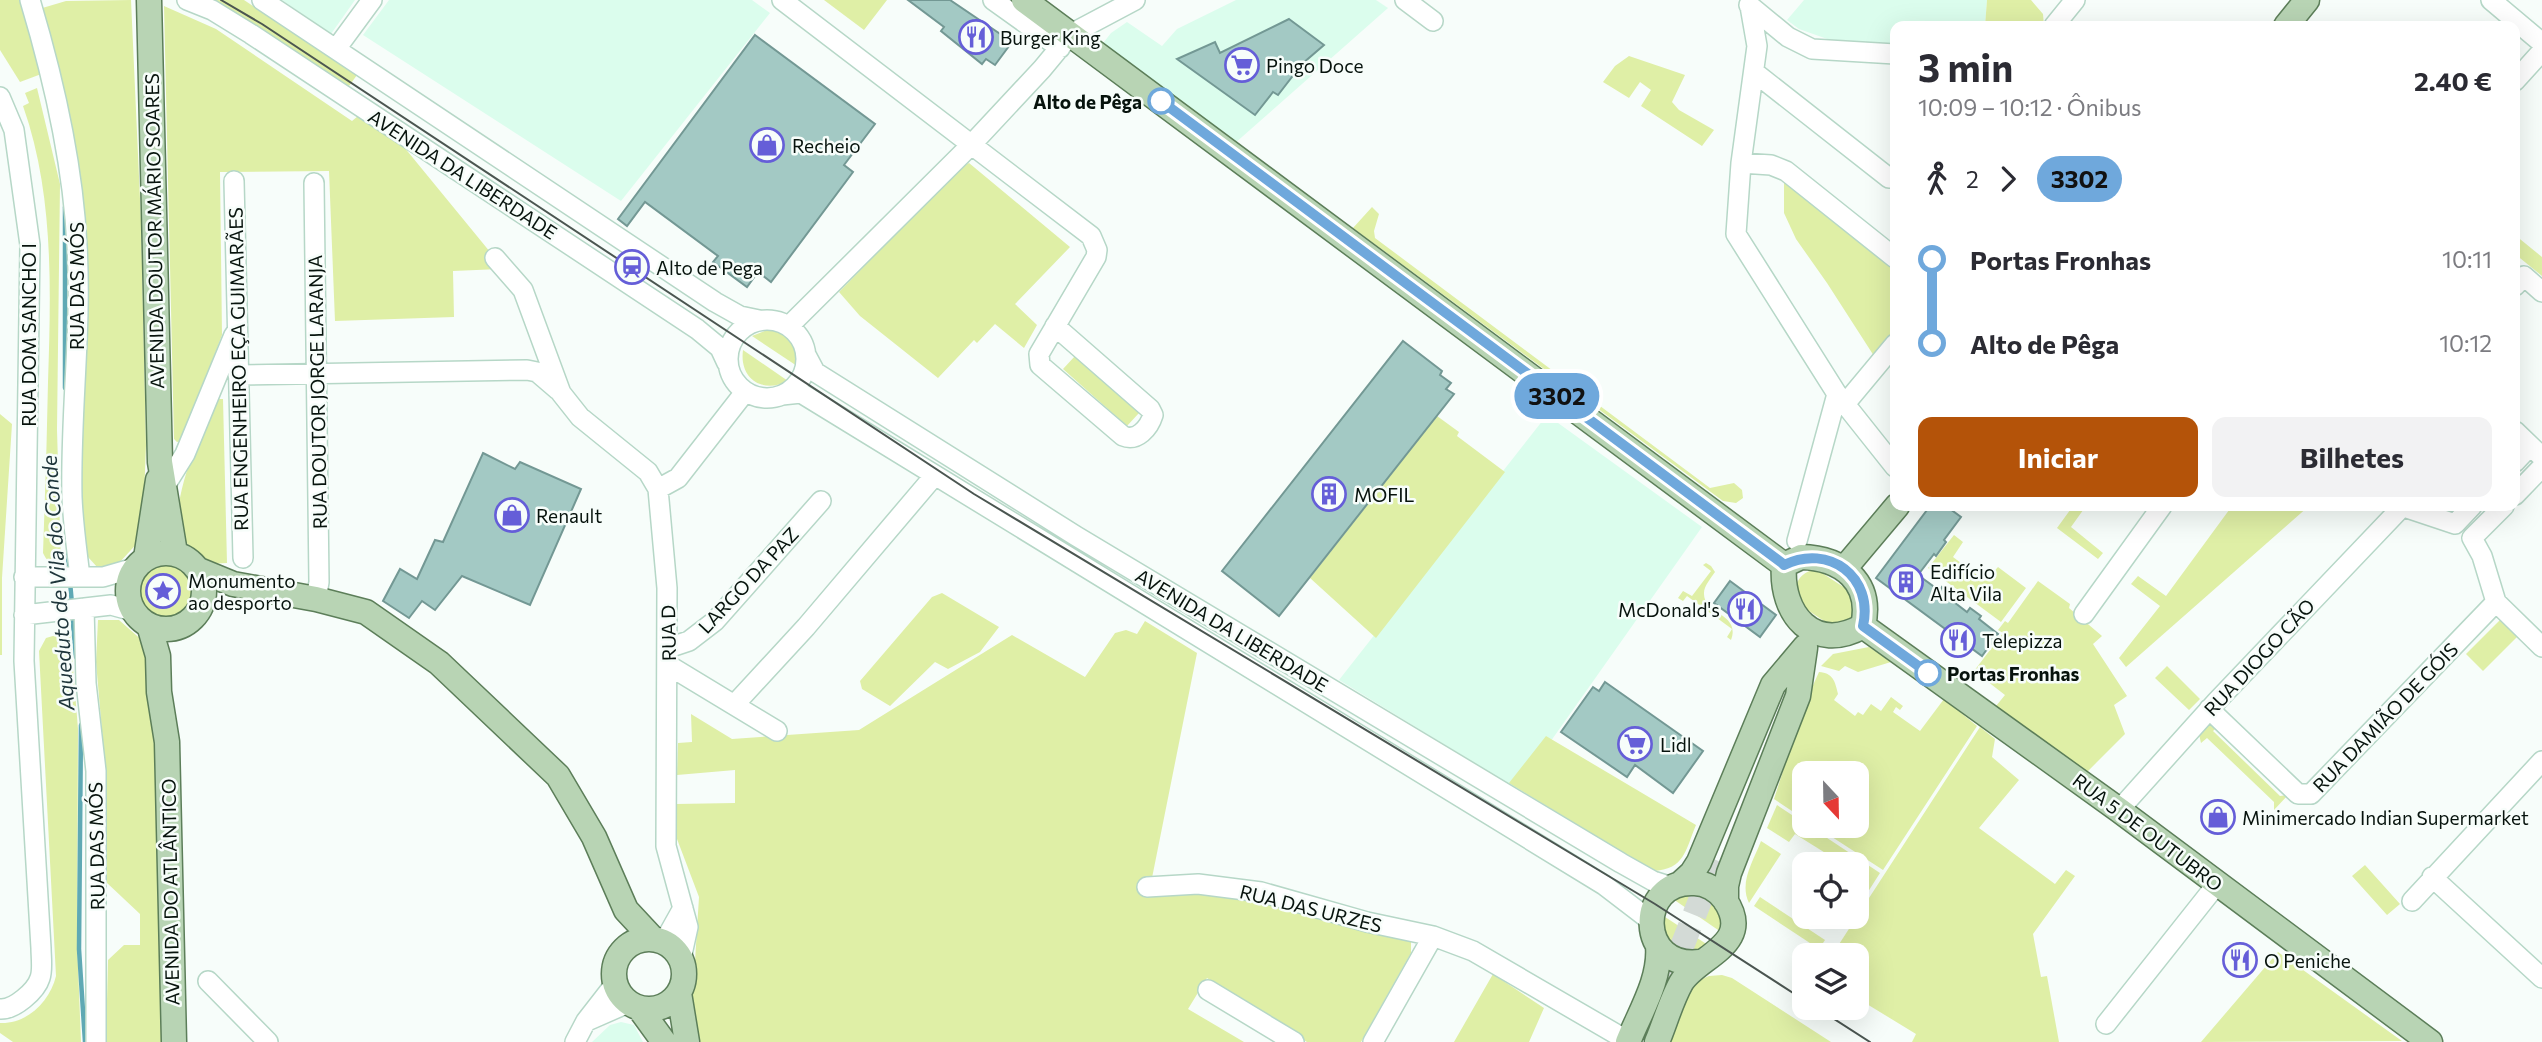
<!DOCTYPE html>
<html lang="pt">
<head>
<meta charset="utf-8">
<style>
	:root { --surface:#fff; --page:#f2f2f3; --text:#2b2b33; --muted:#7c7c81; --accent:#b45309 }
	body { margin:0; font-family:Commissioner,sans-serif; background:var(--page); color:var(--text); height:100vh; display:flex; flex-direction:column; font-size:26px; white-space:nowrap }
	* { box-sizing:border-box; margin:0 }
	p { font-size:23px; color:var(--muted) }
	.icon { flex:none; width:38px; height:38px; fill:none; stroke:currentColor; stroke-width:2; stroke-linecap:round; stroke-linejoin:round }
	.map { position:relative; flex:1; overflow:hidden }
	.side { position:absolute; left:1890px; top:21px; width:630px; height:490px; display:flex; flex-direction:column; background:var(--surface); border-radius:14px; box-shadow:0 7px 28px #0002 }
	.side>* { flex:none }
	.badge { padding:0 14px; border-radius:23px; font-size:24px; line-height:46px }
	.needle { width:46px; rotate:158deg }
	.fabs { position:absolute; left:1792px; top:761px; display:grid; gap:14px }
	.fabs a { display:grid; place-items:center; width:77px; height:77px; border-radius:14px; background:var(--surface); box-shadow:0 7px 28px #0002; font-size:35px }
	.map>.badge { position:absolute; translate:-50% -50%; box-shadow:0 0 0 4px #fff }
	.legs { display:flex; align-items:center; gap:10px; height:77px; padding:0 28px; font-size:23px }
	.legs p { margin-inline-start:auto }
	.headline { display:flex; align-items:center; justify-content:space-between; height:119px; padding:0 28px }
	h1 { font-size:38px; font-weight:700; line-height:52px }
	.cta { display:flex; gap:14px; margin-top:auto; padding:14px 28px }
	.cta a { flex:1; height:80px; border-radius:14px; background:var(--accent); color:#fff; font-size:28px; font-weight:700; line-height:80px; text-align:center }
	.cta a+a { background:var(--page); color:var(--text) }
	ul { padding:0 28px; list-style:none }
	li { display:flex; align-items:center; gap:24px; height:84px; font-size:26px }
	li i { display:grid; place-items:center; width:10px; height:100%; margin:0 9px; background:currentColor }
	li i::after { content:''; width:18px; height:18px; margin:-9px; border:5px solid; border-radius:50%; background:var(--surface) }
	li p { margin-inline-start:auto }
	li:first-child i { background:linear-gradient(#0000 50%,currentColor 0) }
	li:last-child i { background:linear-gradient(currentColor 50%,#0000 0) }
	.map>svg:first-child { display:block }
	.built { fill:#dbfded }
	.green { fill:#dfefa6 }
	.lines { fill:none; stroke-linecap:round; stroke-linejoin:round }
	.stream { stroke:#5fa9b4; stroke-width:4.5 }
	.building { fill:#a3c9c4; stroke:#739894; stroke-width:2 }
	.major-tunnel { stroke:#d3dad6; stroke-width:24; stroke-dasharray:24 12; stroke-linecap:butt }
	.minor-casing { stroke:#b6d7c7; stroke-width:22 }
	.major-casing { stroke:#5c7e59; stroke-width:27 }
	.minor { stroke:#fff; stroke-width:19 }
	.major { stroke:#b8d4b4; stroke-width:24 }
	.tram { stroke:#4b5651; stroke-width:2 }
	.line-1-casing { stroke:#fff; stroke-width:16 }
	.line-1 { stroke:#6fa8dc; stroke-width:10 }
	.stop-1-dot { fill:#fff; stroke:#6fa8dc; stroke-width:3.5 }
	.labels { text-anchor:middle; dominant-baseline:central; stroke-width:5; stroke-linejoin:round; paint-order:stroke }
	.poi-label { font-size:19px; fill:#07130d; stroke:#f7fdfa; text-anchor:start }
	.stop-label { font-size:19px; font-weight:bold; fill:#07130d; stroke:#f7fdfa; text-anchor:end }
	.street-label { font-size:19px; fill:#07130d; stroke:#f7fdfa }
	.water-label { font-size:21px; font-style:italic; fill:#1e353a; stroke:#f7fdfa }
</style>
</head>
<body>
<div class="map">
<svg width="2542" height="1042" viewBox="0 0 2542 1042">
	<rect width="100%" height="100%" fill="#f7fdfa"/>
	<path class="built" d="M282,0H355L331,34Z
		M389,0H752L770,13L621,201L363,35Z
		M1236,0H1376L1388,8L1234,144L1100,47L1111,33L1127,22L1162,46L1177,29Z
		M1804,0H1987L1985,26H1895V45L1833,41L1799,29L1787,20Z
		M1547,415L1702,527L1517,789L1339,680Z
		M621,1022L634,1025L643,1042H592L610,1025Z"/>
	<path class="green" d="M0,0H25L44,73L20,82L0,50Z
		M131,0L141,221L146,445L143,524L142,538L119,563L109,568H98L88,557L84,558L77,500L84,320L39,9L66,1Z
		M206,0H244L357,75L349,86L245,19Z
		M824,0H887L864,30Z
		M1987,0H2031L2043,14L2044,26H1985Z
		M164,6L216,29L352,121L358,116L404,147L495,258L500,269L453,271L454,317L335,321L329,171L220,172L222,335L182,441L177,442L174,439Z
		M1629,56L1685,75L1672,102L1679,110L1714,130L1702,146L1641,106L1651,90L1640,82L1629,98L1603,82L1615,66Z
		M37,88L60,184L57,430L61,564C51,566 47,561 43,553C45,496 47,439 48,382C51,290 54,193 23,106L29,103L25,93Z
		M969,163L1070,247L1015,304L1037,325L1024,348L995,324L977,343L974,340L938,378L860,316L839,292L960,168Z
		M1784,181L1895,268V332L1874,356L1827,283L1796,239L1784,213Z
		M1372,207L1379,214L1374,231L1375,238L1710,488L1734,483L1742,490L1743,498L1736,503L1723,501L1353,228Z
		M2515,235L2542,257V276L2515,254Z
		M770,329C789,333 802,345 797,366L752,336Z
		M743,350L788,381C763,394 739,379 743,350Z
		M1075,356L1139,413L1127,426L1063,369Z
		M215,399H223L227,563L208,564C201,554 187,547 182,536C166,507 203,429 215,399Z
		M0,414L12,424L2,578V655H0Z
		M1437,416L1459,432L1457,436L1505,472L1376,638L1310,578Z
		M2073,506H2086L2071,527L2103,553L2098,559L2057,528Z
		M2232,506H2309L2126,667L2119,658L2160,606L2131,584L2138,576L2166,596Z
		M1954,535L1963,542L1953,557L1985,581L1998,567L2026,588L2001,622L1928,568Z
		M133 590a31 31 0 1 1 62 0a31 31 0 1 1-62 0Z
		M1706,563L1711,566L1715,572C1711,578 1704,586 1704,593C1703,615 1741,613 1731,640L1727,637L1732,629L1687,596L1683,601L1678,598L1683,591L1692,596L1711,571L1703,565Z
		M1816,569L1845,588L1854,600L1853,619L1833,627L1806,609L1795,588C1799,576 1804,572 1816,569Z
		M2038,581L2070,604L2069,608L2102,636L2093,644L2127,696L2114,705L2125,734L2086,773L1996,706L2005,695L1974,671L2003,633L1998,630L2005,621L2008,623Z
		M942,593L999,627L980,652L948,669L935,662L890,706L862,689L860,681L932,597Z
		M2501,619L2518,636L2483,671L2466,654Z
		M98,620H119L144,642L153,716L164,1042H106L108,960L124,945H140V914L106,882L104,754L96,662Z
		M1145,621L1197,653L1150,888L1246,890L1411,939V953L1361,1042H1307L1207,978L1188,1009L1244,1042H699L691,1025L699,897L677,839L676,804L735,803V770L677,775L678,743L692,742L691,714L732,739L859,730L1012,635L1085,677L1115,633L1126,630L1137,634Z
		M70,631L78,729L77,941L81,1042H13L0,1033V1023C28,1024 50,1001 56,976L39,651L46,638Z
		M1869,647L1891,662L1858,672L1845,666L1839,671L1821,666L1833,654Z
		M2167,666L2200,699L2189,710L2155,678Z
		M1819,672C1833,673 1835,681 1838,694L1834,700L1855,716L1858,712L1863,715L1871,704L1881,711L1891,697L1903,706L1900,710L1896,707L1893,712L1920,731L1944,699L1977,726L1883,870L1815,826H1857V774H1804V819L1774,799L1805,703Z
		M2208,724L2218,726L2213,731L2280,796L2288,795L2274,810V802L2207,738L2201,743L2199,734Z
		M1980,727L1995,739L1992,757L2019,780L1979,828L2055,884L2066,870L2075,876L2033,934L2041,977L2047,976L2059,1042H1912L1916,1034L1857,998V956L1832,955Z
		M1546,736L1696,825C1685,851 1685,869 1653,871L1509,783Z
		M1777,805L1804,823V826H1809L1880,873L1857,909V900L1868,881L1857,873V864H1843L1795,834L1789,842L1767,828Z
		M1761,841L1781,854L1749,903C1739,882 1753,862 1761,841Z
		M2365,865L2400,904L2387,915L2352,876Z
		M1688,892L1713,899L1723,921L1721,932L1673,899Z
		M1760,897L1825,940L1819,949L1754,906Z
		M1662,915L1711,947L1685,955L1663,938Z
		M2278,952L2402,1041L2201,1042Z
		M1493,974L1544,1008L1529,1042H1454Z
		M1722,975L1732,978L1831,1042H1668L1695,982L1709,976Z"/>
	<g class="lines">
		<path class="stream" d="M65,207V388
			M68,554L69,573
			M70,582L72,604
			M72,613L76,657
			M81,725L79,949L85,1042"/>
	</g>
	<path class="building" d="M908,0H950L1012,42L995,65L986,59L982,64L941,31L944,27Z
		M1289,19L1324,45L1302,64L1278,95L1273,92L1255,115L1177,59L1215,42L1220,53Z
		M755,35L875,124L844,165L853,172L771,282L758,272L747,287L713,262L718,256L645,202L627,226L618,219Z
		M1403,341L1442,371L1440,375L1451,383L1446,389L1454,394L1279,616L1222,571Z
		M483,453L515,469L520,462L581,489L530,605L462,576L435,610L422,601L409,618L383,601L400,569L417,579L435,540L443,542Z
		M1930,506H1946L1961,517L1944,540L1946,542L1936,556L1934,554L1918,575L1940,591L1942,587L1952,595L1950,599L1967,612L1970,608L1981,616L1979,619L1998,634L1982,656L1876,578Z
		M1730,581L1776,615L1760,637L1714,603Z
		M1605,682L1703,751L1673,793L1635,765L1627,777L1561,732L1593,687L1599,691Z"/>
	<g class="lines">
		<path class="major-tunnel" d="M1668,982L1716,860"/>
		<g class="minor-casing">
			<path id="minor" d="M30,0C54,80 73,162 77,246C82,330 70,413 72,497C73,524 77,551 80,577
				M187,0L212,10L251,34L697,329L720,348L727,363
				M262,0L715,302L740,316L759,320
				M782,0L1091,236L1097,250L1096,257L1039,354L1040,365L1123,436C1137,442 1149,428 1153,415L1150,409L1055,326
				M993,0L1060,48
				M1405,0L1433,21
				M2491,0L2542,43
				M1749,5L1788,37L1812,49L1895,54
				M1750,6L1757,46L1741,163L1736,234L1837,394L1895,467
				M2054,26L2075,0
				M336,49L372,0
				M1754,72L1889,178
				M2515,81L2542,51
				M0,97L14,130L30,245L24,661L41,948C41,957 43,970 40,978C36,991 14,1010 0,1009
				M1741,163L1771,165L1786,171L1895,258
				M234,181L243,558
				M314,183L319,582L316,599
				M495,258L523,290L561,393L580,417L648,472L658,489L667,588L666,846L688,927L681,959
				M2515,286L2524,276L2542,292
				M728 359a39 39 0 1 1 78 0a39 39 0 1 1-78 0Z
				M789,326L972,144L1042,69L1071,34L1135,0
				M806,355L815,372L1076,536L1621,863L1653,881L1672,887
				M238,375L527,370L537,372L558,390
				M782,395L801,393L1604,885L1651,921
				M1845,404L1895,344
				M2515,431L2542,457
				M2515,462L2530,446
				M165,486L185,454L234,335
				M658,489L678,478L745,392
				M2515,495L2542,467
				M2401,506L2455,524L2472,506
				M2504,506L2472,538L2482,556L2496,602L2542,647
				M1797,541L1837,394
				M24,577H103L134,568
				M84,608L86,683L96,771V1042
				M2084,614L2162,506
				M24,615L111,605L133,611
				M668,648L689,641L715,621L821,501
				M668,665L777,731
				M735,704L806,627L935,475
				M2209,709L2298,794H2311L2496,602
				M2119,810L2216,702L2402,507
				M2432,877L2542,978
				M1147,887L1198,884L1261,892L1367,922L1433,936L1473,951L1628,1041
				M2412,901L2542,761
				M664,942L683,908
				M208,981L268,1042
				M1208,990L1294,1042
				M587,1021L628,1003
				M2106,1024L2217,884
				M575,1042L586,1021L614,985
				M1373,1042L1433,936"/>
		</g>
		<g class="major-casing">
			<path id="major" d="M149,0L160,462L175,553
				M1024,0L1784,565
				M2286,26L2307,0
				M128 591a38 38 0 1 1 76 0a38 38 0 1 1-76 0Z
				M1801,557C1842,558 1873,582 1863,626C1814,654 1780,614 1784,565Z
				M146,558L158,480
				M1844,569L1897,506
				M199,570L233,584L316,599L366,612L439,663L558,776L594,837L626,910L653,939
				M149,625L158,656L159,692L167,742L174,1042
				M1863,626L2119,810L2430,1042
				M1680,884L1692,873L1699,862L1773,685L1805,647
				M1726,902V886L1729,873L1798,696L1805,648
				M614 974a35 35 0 1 1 70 0a35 35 0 1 1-70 0Z
				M679,993L687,1042
				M640,1009L664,1042
				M1628,1042C1640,1012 1661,979 1658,946
				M1657,1042C1665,1023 1671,1001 1681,983C1697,956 1755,945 1725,900C1718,890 1706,883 1694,883C1636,880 1637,970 1700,962"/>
		</g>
		<use href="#minor" class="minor"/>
		<use href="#major" class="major"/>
		<path class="tram" d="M221,0L262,24L974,494L1655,904L1804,1000
			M1817,1008L1870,1042"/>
	</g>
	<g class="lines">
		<g class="line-1-casing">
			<path id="line-1" d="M1161,101L1782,563L1784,565C1829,543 1874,577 1863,626L1928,673"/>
		</g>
		<use href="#line-1" class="line-1"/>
	</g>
	<defs>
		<g id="restaurant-ring" transform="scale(1.75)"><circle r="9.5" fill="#f7fdfa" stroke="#655ed8" stroke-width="1.5"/><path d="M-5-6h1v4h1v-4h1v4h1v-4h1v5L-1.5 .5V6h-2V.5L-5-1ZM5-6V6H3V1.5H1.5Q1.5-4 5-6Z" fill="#655ed8"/></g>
		<g id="supermarket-ring" transform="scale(1.75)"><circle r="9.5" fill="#f7fdfa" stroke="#655ed8" stroke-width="1.5"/><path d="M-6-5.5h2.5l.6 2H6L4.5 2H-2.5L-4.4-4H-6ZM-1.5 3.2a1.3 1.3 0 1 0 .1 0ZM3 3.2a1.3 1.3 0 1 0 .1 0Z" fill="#655ed8"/></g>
		<g id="shop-ring" transform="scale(1.75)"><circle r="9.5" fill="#f7fdfa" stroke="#655ed8" stroke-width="1.5"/><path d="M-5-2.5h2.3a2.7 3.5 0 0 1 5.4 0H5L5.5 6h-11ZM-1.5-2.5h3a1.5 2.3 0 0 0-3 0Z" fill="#655ed8"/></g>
		<g id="station-ring" transform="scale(1.75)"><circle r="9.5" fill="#f7fdfa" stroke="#655ed8" stroke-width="1.5"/><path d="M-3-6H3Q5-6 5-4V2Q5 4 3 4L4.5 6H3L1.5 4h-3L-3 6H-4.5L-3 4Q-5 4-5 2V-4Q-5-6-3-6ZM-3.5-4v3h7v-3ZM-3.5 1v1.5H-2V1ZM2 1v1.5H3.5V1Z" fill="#655ed8"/></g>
		<g id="building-ring" transform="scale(1.75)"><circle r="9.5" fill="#f7fdfa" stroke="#655ed8" stroke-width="1.5"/><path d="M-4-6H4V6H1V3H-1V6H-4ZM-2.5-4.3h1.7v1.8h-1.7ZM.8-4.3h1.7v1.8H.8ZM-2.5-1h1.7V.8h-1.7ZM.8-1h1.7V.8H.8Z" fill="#655ed8"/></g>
		<g id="sight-ring" transform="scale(1.75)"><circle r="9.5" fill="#f7fdfa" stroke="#655ed8" stroke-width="1.5"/><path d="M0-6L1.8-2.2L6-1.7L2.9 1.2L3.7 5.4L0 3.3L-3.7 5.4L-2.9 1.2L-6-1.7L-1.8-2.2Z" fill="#655ed8"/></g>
	</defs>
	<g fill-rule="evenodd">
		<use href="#restaurant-ring" x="976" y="37"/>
		<use href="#supermarket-ring" x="1242" y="65"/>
		<use href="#shop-ring" x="767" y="145"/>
		<use href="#station-ring" x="632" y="267"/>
		<use href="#building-ring" x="1329" y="494"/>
		<use href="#shop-ring" x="512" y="515"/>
		<use href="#building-ring" x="1906" y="582"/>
		<use href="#sight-ring" x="163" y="591"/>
		<use href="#restaurant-ring" x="1745" y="609"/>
		<use href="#restaurant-ring" x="1958" y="640"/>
		<use href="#supermarket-ring" x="1635" y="744"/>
		<use href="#shop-ring" x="2218" y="817"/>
		<use href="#restaurant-ring" x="2240" y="960"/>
	</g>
	<g class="stop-1-dot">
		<circle cx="1161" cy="101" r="12"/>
		<circle cx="1928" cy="673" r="12"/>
	</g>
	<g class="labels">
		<g class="poi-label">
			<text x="1000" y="37">Burger King</text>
			<text x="1266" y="65">Pingo Doce</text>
			<text x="792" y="145">Recheio</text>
			<text x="656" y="267">Alto de Pega</text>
			<text x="1354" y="494">MOFIL</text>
			<text x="536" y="515">Renault</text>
			<text x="1930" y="571">Edifício<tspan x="1930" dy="22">Alta Vila</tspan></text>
			<text x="188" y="580">Monumento<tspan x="188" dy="22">ao desporto</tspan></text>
			<text x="1720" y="609" text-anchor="end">McDonald's</text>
			<text x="1982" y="640">Telepizza</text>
			<text x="1660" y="744">Lidl</text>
			<text x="2242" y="817">Minimercado Indian Supermarket</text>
			<text x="2264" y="960">O Peniche</text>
		</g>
		<g class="stop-label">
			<text x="1142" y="101">Alto de Pêga</text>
			<text x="1947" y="673" text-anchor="start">Portas Fronhas</text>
		</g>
		<g class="street-label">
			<text transform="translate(463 174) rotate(33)">AVENIDA DA LIBERDADE</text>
			<text transform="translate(154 231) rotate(-91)">AVENIDA DOUTOR MÁRIO SOARES</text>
			<text transform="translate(76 286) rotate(-90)">RUA DAS MÓS</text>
			<text transform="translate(28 335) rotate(-90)">RUA DOM SANCHO I</text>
			<text transform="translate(238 369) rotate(-91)">RUA ENGENHEIRO EÇA GUIMARÃES</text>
			<text transform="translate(317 392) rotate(-91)">RUA DOUTOR JORGE LARANJA</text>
			<text transform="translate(748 580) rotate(-47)">LARGO DA PAZ</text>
			<text transform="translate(1232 630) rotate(31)">AVENIDA DA LIBERDADE</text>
			<text transform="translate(668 633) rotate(-91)">RUA D</text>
			<text transform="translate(2259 657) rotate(-47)">RUA DIOGO CÃO</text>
			<text transform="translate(2385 717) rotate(-46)">RUA DAMIÃO DE GÓIS</text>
			<text transform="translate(2148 832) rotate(37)">RUA 5 DE OUTUBRO</text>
			<text transform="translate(96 846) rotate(-91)">RUA DAS MÓS</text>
			<text transform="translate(170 892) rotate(-91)">AVENIDA DO ATLÂNTICO</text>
			<text transform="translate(1311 908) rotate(14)">RUA DAS URZES</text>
		</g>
		<g class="water-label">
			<text transform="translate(57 583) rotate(-94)">Aqueduto de Vila do Conde</text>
		</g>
	</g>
</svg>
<div class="fabs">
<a><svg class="needle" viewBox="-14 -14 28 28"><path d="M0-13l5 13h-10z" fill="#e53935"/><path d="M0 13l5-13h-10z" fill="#7c7c81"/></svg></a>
<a><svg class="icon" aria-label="locate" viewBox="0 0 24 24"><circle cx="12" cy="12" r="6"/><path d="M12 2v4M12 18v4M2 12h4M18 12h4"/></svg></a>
<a><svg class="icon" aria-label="layers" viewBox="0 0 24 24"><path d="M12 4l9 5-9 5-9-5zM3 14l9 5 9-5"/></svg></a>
</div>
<b class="badge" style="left:1557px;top:396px;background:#6fa8dc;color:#111">3302</b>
<section class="side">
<div class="headline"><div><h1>3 min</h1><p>10:09 – 10:12 · Ônibus</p></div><b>2.40 €</b></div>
<div class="legs"><svg class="icon" aria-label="walk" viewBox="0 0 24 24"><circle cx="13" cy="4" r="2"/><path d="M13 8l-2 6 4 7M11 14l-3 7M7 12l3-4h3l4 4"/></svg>2<svg class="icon" aria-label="forward" viewBox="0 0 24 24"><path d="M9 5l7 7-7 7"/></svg><b class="badge" style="background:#6fa8dc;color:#111">3302</b></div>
<ul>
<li><i style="color:#6fa8dc"></i><b>Portas Fronhas</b><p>10:11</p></li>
<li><i style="color:#6fa8dc"></i><b>Alto de Pêga</b><p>10:12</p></li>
</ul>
<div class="cta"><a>Iniciar</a><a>Bilhetes</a></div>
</section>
</div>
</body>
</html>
